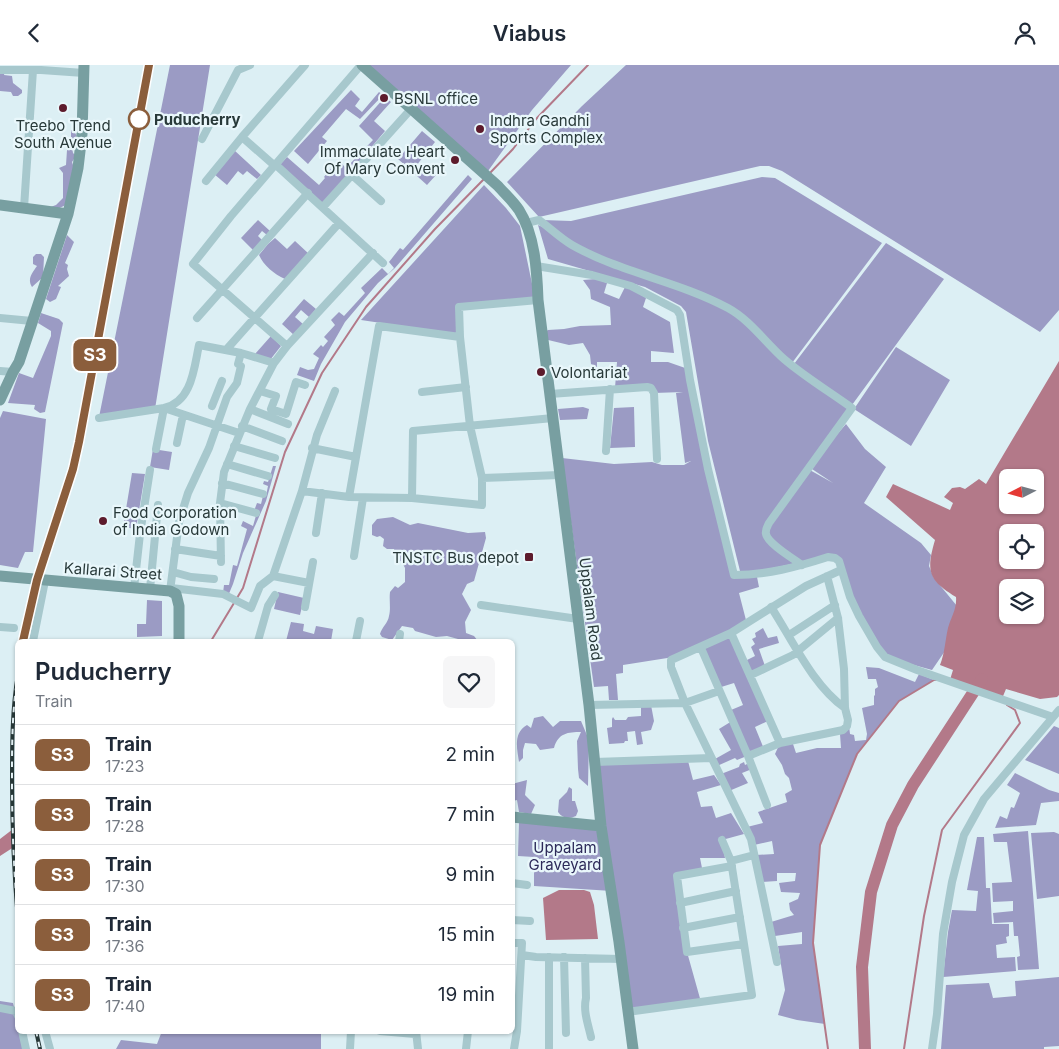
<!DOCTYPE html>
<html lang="en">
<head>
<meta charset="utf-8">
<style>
	:root { --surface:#fff; --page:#f6f6f7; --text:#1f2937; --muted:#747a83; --line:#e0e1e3 }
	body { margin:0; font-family:Inter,sans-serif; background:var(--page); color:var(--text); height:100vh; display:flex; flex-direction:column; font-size:19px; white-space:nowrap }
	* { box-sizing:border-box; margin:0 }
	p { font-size:16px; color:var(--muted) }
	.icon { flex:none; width:28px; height:28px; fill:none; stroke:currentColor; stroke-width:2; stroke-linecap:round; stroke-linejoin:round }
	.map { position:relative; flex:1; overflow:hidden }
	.details { position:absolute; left:15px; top:574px; width:500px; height:395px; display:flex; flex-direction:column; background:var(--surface); border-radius:8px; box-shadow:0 1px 4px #0004 }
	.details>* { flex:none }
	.badge { padding:0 10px; border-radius:8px; font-size:18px; line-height:32px }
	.needle { width:32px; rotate:264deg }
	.fabs { position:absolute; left:999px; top:404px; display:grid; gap:10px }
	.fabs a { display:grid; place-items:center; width:45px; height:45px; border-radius:8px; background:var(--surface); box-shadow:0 1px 4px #0004; font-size:25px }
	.map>.badge { position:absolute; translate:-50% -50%; box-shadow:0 0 0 2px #fff }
	.round { display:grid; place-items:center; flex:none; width:52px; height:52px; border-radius:8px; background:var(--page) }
	.overview { display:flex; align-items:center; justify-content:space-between; height:85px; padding:0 20px }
	h1 { font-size:24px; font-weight:600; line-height:38px }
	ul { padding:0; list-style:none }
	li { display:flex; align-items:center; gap:15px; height:60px; padding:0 20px; border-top:1px solid var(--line) }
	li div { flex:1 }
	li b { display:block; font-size:19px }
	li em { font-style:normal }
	li .badge { min-width:55px; font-weight:700; text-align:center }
	header { display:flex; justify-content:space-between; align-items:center; height:65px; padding:0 20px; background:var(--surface); font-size:22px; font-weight:600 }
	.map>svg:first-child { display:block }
	.green { fill:#9b9bc4 }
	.water { fill:#b37989; fill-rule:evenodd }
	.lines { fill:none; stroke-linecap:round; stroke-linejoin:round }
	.stream { stroke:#b37989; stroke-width:2 }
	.river { stroke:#b37989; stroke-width:12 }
	.street { stroke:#a7c8cd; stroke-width:8 }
	.secondary { stroke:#789fa1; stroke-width:11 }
	.rail-casing { stroke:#283939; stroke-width:4 }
	.rail { stroke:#e9f7fb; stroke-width:2; stroke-dasharray:5.5; stroke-linecap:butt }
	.line-casing { stroke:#fff; stroke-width:11 }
	.line { stroke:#8b5e3c; stroke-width:8 }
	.poi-dot { fill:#5d1b2c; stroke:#e9f7fb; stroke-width:2 }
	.stop-dot { fill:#fff; stroke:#8b5e3c; stroke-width:2.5 }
	.labels { text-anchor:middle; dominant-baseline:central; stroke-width:4.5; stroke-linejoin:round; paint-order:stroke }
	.poi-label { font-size:15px; fill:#283939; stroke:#e9f7fb; text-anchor:start }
	.stop-label { font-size:15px; font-weight:bold; fill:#283939; stroke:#e9f7fb; text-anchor:start }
	.street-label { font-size:15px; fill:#283939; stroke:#e9f7fb }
	.park-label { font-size:15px; fill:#2c2a59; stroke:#e9f7fb }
</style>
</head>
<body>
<header><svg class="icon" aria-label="back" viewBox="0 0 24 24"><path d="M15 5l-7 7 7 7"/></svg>Viabus<svg class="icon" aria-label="person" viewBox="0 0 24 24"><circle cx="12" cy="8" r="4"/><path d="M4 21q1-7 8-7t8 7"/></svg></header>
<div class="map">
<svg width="1059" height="984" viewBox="0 0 1059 984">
	<rect width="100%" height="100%" fill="#dceff4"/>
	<path class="green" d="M170,0H210L155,344L99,352Z
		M366,0H571L532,45L488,106Z
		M626,0H1059V245L1040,267L782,106L769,101H760L539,152L507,117L582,41Z
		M0,6H5L4,10L12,11L13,18L22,25V28L18,31H13L11,27L0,26Z
		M351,25L360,34L355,41L362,47L379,27L383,30L360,54L346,44L322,72L327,76L308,99L294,86Z
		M385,32L391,37L374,56L385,66L323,140L279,101L287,92L319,120L325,113L324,112L338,95L346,103L373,75L359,61Z
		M71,65H74L79,77L75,82L72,83L73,88L76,91L72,97L74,103L68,139L53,146L45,144L56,140L63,133V108L59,103L66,100L67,85L66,79L68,77V73H71Z
		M422,66L435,77L416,101L428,111L440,97L445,100L427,120L398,94Z
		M234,85L261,110L257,114L247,106L243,110L238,106L227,120L214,109Z
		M468,110L472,114L395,203L378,218L345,257L321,299L314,316L297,310L300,302L308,305L314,304L319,293L313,289L321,280L323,282L328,276L324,272L335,260L331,255L339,247L344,251L365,228L361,223L382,203L388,209L394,203L389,197L400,183L403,185Z
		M762,112L775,113L882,178L792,298L731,244L783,296L849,344L764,465L797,498L753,507L740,506L708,376L686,247L681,241L645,222L548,194L538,160L554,167L580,183L542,155L571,156Z
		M484,120L506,143L520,161L535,233L461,241L462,270L361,255Z
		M258,155L270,166L267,170L262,166L258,171L262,175L254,186L241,173Z
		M67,170L74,177L65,198L68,200L67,204L69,211L58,221L61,222L56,234L50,237L46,234Z
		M275,173L287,184L295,176L309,189L285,214C274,209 264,201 259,190L268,179Z
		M886,178L944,214L852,340L794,299Z
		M36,189H41L44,192L43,212L32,222C27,214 32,208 37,201L33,199V192Z
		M596,214L607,218L604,228L619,234L625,222L632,224L646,233L643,242L670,257L674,288L651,286V297H668L688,304L734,510L757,512L759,522L739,528L747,559L731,569L747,595L755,591L751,582L755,579L752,574L756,572L755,568L763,563L768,573L777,571L779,578L759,584L765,601L751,610L768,656L755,662L764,684L737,695L735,693L717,701L715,694L731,685L719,664L732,656L731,645L743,640L734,618L718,623L701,583L680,591L623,600V608L616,609L618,635H609L608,621L594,622L562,393L614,399L652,397L662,400H684L691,396L685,398L676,328L683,327L654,328L651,323H615L617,297H597V302L591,299L590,290L583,278L569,280L544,274L545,267L548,265L564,264L580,261L611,260L610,242L591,234L590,225L583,215Z
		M304,234L316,244L309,252L301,245L295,252L304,260L295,271L282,259Z
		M41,248L59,254L63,258L45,347L40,348L34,344L35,340L8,338L19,308L33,313L51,271V266L38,258Z
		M271,271L281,281L270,295L255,289Z
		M896,282L950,315L911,381L854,344Z
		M583,342L589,344L587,354L560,355L558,344Z
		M634,342L635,382L610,383L614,343Z
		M3,346L46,354L33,487H25L18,503L0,500V353Z
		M846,359L865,384L886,402L864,438L921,478L931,490L929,501L934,513L957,541L952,554L945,586L932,605L885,592L859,551L835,493L802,500L770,476L766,464L808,404L833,418L809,402Z
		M153,384L172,387L169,405L150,402Z
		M273,401H276L266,436L243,488L233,519L228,531L223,528L224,520H229L233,500L237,501L247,464L241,461L243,456L253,461L257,447L254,446L257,438L261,439L263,431H266L268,421L263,419L264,416L268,417Z
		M132,408L145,409L136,464L123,462Z
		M393,452L410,460L418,458L468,468L485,467L486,473L474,516L467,519L462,529L471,545L465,557L466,568L474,571L478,576H459L458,574L447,571L436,572L415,566L413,563L402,561L392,575L382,572L380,569C382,562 388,558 389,551C391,544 389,535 390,527L395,521L398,523L405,517V503L402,497L396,493L394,484H387L383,481L384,474L380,471L377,472L372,470V460L377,454Z
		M278,527L304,533L300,550L274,544Z
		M147,535L162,536V571L137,572V559H146Z
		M291,557L304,559L303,566L314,569L316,561L333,564L331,576H286Z
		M866,602L879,603L915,617L919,609L934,615L899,636L857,689L820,780L813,878L825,959L797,955L778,950L785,925L778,881L802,879V867L775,871L771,857L794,850L790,845L789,838L798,834L800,828L781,827L779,818L795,816L796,808H777V816L762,817L756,790L774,789L772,776L754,780L747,762L763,758L758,747L787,737L785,729L792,725L789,713L785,709L782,700L775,689L780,678L793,679L796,688L817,683H841L840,669L849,661L850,669L854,670L855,676L866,675L867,669L862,643L874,640V631L875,630V624L878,622L876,614H868Z
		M641,639L651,640L654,656L651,665L641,667L643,679L637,680L635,666L627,667L628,676H625L624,678L609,679L607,663L612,662V654L613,652L615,655H626L628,652L641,651Z
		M543,651L553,662L560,656H581L589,675L588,721L579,713L578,704L577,676L581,667C568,667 558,668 554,683L540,685L536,679L525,678L523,685V693L519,697C517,683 513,668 527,660L531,663L534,653Z
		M1054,661L1059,663V709L1025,695Z
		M688,696L693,715L714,710L721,720L697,727L701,742L712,741L716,753L731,748L744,769L722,775L725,793H700L702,803L677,811L687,887L701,937L627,947L612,826L534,821V792L518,791L519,756L603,761L595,697Z
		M744,697L745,700L749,698L752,704L742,708L748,718L729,726L721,709L739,702L740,699Z
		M1015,708L1049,725L1059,728V736L1041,738L1036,760L995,763L1000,751L1007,754L1011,742L1014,743L1020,728L1007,720Z
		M527,715L525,730L535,740L531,749L519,747L517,735L513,736L512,719Z
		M569,722L572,724V736H575L578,746L576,751C569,754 563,754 558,747L559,735L567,727Z
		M1028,766L1039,904L1018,905L1017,892L1020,891L1018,871H1014L1013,857L994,858L993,848L1013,846V836L993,837L992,818L1012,817L1007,777H994L993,769Z
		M1054,767L1059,769V831L1037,834L1031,768Z
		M977,772H984L986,823H990L992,859H1009V871L1006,872L1007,878L996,880L997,893L1015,892L1016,906L943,912L948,867L952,845L976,846L978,826L967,825Z
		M1059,912V981L1044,982V984H941L946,920L989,918L993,933L1016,931L1015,916Z
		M0,936L13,938L17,955L18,966H20L25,984H0Z
		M162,966H321V984H116L121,975L157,979Z"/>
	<path class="water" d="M1059,296V630L1057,632L1040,634L1006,624L1001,636L949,618L953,605L940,600C945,587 945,576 948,563C951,552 957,544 956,532C928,515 926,506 935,475L886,432L893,419L950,445L953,438L944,432L952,423L960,422L965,424L979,414L986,419ZM1008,412H1035V440H1008ZM1008,468H1035V495H1008ZM1008,522H1035V550H1008Z
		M17,761V780L0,791V774Z
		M559,825H584L590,827L594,840L598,874L546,875L543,833Z"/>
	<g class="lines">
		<path class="stream" d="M489,109L513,84L537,53L588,0
			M237,533L243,523L285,387L322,308L366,242L435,164L484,114
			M211,576L234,538
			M828,984L813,878L820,780L857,689L899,636L934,615H937
			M904,984L924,851L942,765L1020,658L1015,645L1007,640"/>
		<path class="river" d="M865,984L862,902L871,827L892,760L913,720L982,614"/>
		<path class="street" d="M0,5H41L84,8
			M242,72L275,101
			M202,74L238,5L250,0
			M276,100L383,198
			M352,110L381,136
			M206,116L242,72L305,0
			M323,142L412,43
			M24,143L33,5
			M526,158L539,155C550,163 560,173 572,180C621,208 678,216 728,243C750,255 765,277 784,294C805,312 830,327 852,343L769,458C767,462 765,465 766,469C768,479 794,494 802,500
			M536,201L592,210L631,221L677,245L680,250L690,315L708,404L734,510C767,510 797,502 828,492L835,493L839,496L850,532L859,551L877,582L885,592L917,605L1053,652
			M0,253L32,256
			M197,253L308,128
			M287,281L193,199L231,151L361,0
			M226,285L339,158
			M0,306L13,307
			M260,326L276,331L271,344L286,349L296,317L305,320
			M422,327L466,322
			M550,329L647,322L651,323L654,328L657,394
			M212,341L222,316
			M250,344L288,359
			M99,353L164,343L239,368
			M242,361L282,376
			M177,378L183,350
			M234,381L275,393
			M312,383L356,392
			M156,384L164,343C192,337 194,303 199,280L241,288L274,298
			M606,386L610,324
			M227,399L268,411
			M482,413L559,410
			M222,418L263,429
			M302,426L349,432L412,433L482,440V413L470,361L460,272L459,242L538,235
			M349,432L379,261L460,272
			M412,433L413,366L553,353
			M220,438L256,448
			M316,468L322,428
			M175,484L221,491
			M354,491L363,433
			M221,497L220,438L224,407L250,344L274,298L287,281L373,188
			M173,507L191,512L214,514
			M273,511L309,518
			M134,523L140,469L150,405
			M171,523L223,529L251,543L260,521L273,511L302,426L317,370L335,326
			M150,524L158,440
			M170,526L179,457L188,428L209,383L227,332L237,318L241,301L238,299L241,288
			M481,540L578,554
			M305,542L313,497
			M771,542C792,574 813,621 845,643
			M0,562L14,563
			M731,568L780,678
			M789,570L835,540
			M33,576L45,516
			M258,576L268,541L275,530
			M356,576L360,556
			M399,576L400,569
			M701,583L748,691L767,740
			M751,610L793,590L838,553
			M589,640L685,638L719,626
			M748,691L780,678L843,665L847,661L848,655L845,643L844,604L838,553L827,511
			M595,697L711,693
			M731,796L754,790
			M732,801L677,811L687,887L744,879
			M512,818L527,820
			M680,838L736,826
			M512,855L530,856
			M683,863L740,852
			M512,878H522L517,966L514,984
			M522,890L536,892L621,894
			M549,892V983
			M564,892L566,968
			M585,893L586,933C583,946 588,959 591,972
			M777,897L751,774L685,638L671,602V595L731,568L806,521L841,505
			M0,943L16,946L18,951
			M627,947L752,930L731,796L722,775
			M22,966L26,984
			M45,966L50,984
			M380,966L415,969
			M416,966L418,984
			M350,984L351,966
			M466,984L468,966
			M932,984L937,949L943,869L952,817L964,770L984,734L1059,645"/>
		<path class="secondary" d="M362,0L498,121C505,129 513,136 519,145C535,170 537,206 538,235L589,640L601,761L619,877L633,984
			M0,140L68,149
			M0,335L13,307L19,297L68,149L78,103L82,69L84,0
			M0,511L170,526L176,529L179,541V576
			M512,752L601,761"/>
		<g class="rail-casing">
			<path id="rail" d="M23,576L37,515L73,403L79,377L149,0
				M18,609C12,644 12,679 12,715C12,763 14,809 18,856
				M36,966L40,984"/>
		</g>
		<use href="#rail" class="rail"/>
	</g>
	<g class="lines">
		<g class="line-casing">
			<path id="line" d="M23,576L37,515L73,404L79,377L149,0"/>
		</g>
		<use href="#line" class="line"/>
	</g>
	<g class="poi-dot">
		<circle cx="384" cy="33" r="5"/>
		<circle cx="63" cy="43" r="5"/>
		<circle cx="480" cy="64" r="5"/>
		<circle cx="455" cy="95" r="5"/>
		<circle cx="541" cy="307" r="5"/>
		<circle cx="103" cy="456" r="5"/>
		<rect x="524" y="487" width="10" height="10" rx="2.5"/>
	</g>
	<circle class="stop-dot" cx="139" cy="54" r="10"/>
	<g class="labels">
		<g class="poi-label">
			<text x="394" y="33">BSNL office</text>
			<text x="490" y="55">Indhra Gandhi<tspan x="490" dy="17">Sports Complex</tspan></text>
			<text x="63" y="60" text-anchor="middle">Treebo Trend<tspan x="63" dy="17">South Avenue</tspan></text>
			<text x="445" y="86" text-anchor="end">Immaculate Heart<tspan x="445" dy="17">Of Mary Convent</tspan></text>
			<text x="551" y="307">Volontariat</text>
			<text x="113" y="447">Food Corporation<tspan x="113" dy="17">of India Godown</tspan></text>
			<text x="519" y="492" text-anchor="end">TNSTC Bus depot</text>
		</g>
		<g class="stop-label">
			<text x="154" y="54">Puducherry</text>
		</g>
		<g class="street-label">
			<text transform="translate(113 506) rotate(4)">Kallarai Street</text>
			<text transform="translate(591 544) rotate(83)">Uppalam Road</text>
		</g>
		<g class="park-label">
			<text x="565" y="782">Uppalam<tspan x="565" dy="17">Graveyard</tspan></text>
		</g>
	</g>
</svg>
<div class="fabs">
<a><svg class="needle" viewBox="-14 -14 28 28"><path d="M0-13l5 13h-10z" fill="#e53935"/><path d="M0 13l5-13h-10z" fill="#747a83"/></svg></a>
<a><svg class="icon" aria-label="locate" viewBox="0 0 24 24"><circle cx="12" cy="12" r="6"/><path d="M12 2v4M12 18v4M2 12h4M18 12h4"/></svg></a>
<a><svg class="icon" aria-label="layers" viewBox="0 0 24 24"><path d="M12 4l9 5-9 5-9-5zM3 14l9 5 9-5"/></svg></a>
</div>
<b class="badge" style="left:95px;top:290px;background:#8b5e3c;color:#fff">S3</b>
<section class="details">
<div class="overview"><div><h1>Puducherry</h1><p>Train</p></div><a class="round"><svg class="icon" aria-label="heart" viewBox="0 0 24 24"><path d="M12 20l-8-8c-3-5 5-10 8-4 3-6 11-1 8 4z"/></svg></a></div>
<ul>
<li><span class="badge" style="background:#8b5e3c;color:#fff">S3</span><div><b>Train</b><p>17:23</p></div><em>2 min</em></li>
<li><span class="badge" style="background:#8b5e3c;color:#fff">S3</span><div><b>Train</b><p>17:28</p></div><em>7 min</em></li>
<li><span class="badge" style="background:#8b5e3c;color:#fff">S3</span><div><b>Train</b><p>17:30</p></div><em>9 min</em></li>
<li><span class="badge" style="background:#8b5e3c;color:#fff">S3</span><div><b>Train</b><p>17:36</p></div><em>15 min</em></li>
<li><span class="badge" style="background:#8b5e3c;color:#fff">S3</span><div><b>Train</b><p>17:40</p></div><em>19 min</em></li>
</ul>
</section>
</div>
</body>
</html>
